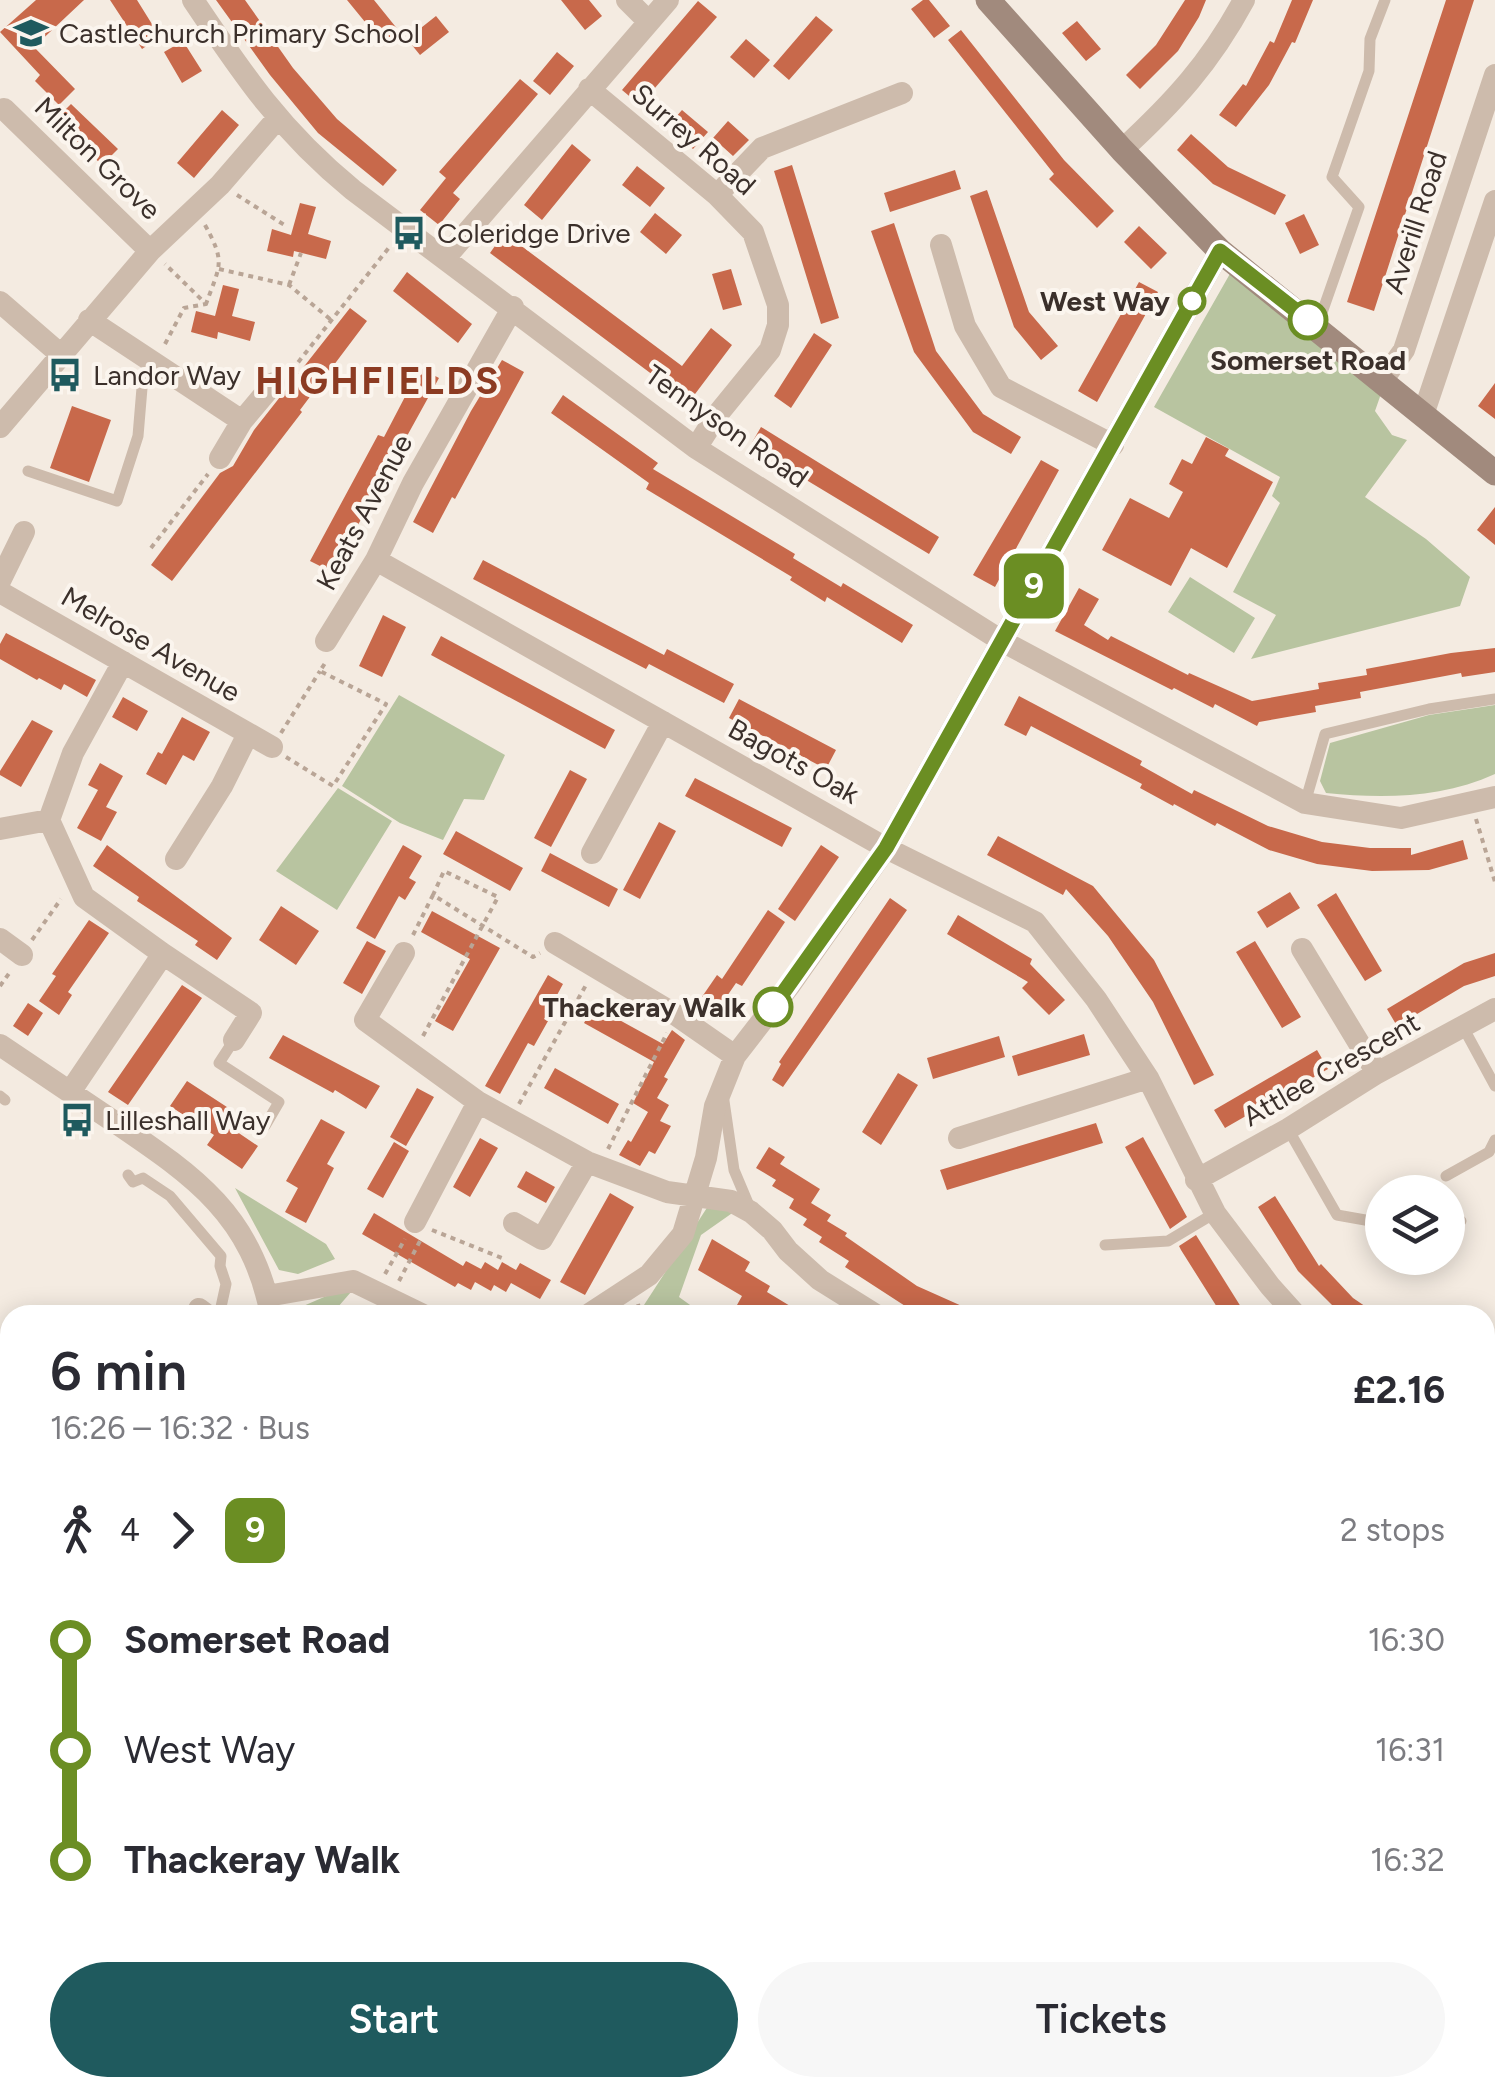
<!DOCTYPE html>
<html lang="en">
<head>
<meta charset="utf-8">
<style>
	:root { --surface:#fff; --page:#f7f7f7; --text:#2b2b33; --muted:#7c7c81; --accent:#1f5a5e }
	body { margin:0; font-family:Figtree,sans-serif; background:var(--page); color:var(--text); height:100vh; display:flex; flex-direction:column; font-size:38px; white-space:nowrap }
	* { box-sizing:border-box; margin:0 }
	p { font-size:32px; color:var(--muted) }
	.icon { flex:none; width:55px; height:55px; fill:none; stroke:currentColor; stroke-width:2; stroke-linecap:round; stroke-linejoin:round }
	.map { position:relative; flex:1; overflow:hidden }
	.drawer { position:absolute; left:0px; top:1305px; width:1495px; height:792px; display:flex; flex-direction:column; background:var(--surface); border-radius:30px 30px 0 0; box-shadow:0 5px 25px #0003 }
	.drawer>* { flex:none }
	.badge { padding:0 20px; border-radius:15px; font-size:35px; line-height:65px }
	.tools { position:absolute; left:1365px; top:1175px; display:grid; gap:20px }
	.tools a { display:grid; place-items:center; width:100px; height:100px; border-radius:50%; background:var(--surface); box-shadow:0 5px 25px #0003; font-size:50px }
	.map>.badge { position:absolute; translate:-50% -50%; box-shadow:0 0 0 5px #fff }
	.legs { display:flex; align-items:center; gap:15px; height:110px; padding:0 50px; font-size:32px }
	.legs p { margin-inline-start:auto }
	.overview { display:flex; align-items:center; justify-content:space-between; height:170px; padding:0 50px }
	h1 { font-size:55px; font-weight:600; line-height:75px }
	.primary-button { display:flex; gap:20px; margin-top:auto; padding:20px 50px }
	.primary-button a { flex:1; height:115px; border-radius:60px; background:var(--accent); color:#fff; font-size:40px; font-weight:600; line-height:115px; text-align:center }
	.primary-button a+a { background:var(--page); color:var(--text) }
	ul { padding:0 50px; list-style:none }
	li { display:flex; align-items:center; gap:35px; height:110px; font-size:38px }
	li i { display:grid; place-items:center; width:15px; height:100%; margin:0 12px; background:currentColor }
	li i::after { content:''; width:25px; height:25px; margin:-12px; border:8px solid; border-radius:50%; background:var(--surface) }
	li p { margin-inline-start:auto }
	li:first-child i { background:linear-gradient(#0000 50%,currentColor 0) }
	li:last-child i { background:linear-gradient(currentColor 50%,#0000 0) }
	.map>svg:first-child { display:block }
	.green { fill:#b8c4a0 }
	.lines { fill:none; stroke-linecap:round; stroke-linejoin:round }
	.stream { stroke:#7fb0b2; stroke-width:5 }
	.building { fill:#c8694b }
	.path { stroke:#b9a596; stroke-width:4; stroke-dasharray:5 5; stroke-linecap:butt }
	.lane { stroke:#cdbbac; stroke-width:11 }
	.street { stroke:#cdbbac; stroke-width:22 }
	.secondary { stroke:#a18a7d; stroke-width:25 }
	.highway { stroke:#5c4a42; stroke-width:30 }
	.line-1-casing { stroke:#fff; stroke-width:22 }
	.line-1 { stroke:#6b8e23; stroke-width:15 }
	.stop-1-dot { fill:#fff; stroke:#6b8e23; stroke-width:5 }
	.labels { text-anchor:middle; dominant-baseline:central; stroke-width:8; stroke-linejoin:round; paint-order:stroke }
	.poi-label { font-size:28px; fill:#3b302b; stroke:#fbf5ee; text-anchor:start }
	.street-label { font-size:28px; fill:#3b302b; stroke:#fbf5ee }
	.stop-label { font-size:28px; font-weight:bold; fill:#3b302b; stroke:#fbf5ee; text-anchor:end }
	.district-label { font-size:38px; font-weight:bold; letter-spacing:2.5px; fill:#8c3b22; stroke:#fbf5ee }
</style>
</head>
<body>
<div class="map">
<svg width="1495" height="2097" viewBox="0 0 1495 2097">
	<rect width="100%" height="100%" fill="#f4ebe1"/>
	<path class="green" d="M1231,272L1382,391L1375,411L1392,435L1407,440L1365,497L1426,539L1470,577L1460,606L1251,659L1276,615L1233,592L1280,503L1272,496L1280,477L1154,407Z
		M1190,577L1255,618L1234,653L1168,612Z
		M399,695L505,755L484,800L464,799L443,840L400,823L342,786Z
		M1495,705V774C1442,798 1384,799 1326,793L1320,781L1330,743L1429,715Z
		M338,788L392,821L337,910L276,871Z
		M235,1188L326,1244L335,1259L298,1274L279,1270Z
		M712,1200L738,1209L701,1235L679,1297L704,1315H648L644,1305Z
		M351,1292L331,1315H292L294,1310L331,1294Z
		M0,1621L10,1627V1850L0,1845Z
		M1495,1634V1824L1485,1837V1640Z
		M522,2088H976L989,2097H542Z
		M1063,2088H1322L1302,2097H1052Z"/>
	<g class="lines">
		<path class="stream" d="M1485,1775L1495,1764
			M1197,2088L1217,2097
			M1157,2097L1163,2088
			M1229,2097L1246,2088"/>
	</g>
	<path class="building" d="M36,0H84L34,47L75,89L59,105L35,81L40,75L0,32Z
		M110,0H137L160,37L142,49Z
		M216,0H245L293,68L337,119L397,170L383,186L318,133L270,75Z
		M347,0H374L399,31L383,44Z
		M561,0H589L602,16L585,30Z
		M923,0H929L950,26L934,38L911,9Z
		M1185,0H1206L1199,17L1178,51L1140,89L1126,75L1156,45Z
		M1292,0H1313L1295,43L1292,42L1269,85L1236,127L1219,115L1243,84L1246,86L1270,41L1274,43Z
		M1446,0H1474L1374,311L1347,302Z
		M698,1L717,17L640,105L622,90Z
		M436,16L449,32L420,55L407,39Z
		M816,16L833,30L789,80L773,66Z
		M1077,21L1101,49L1086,61L1062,33Z
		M961,30L1064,160L1114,211L1097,228L1049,179L1054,174L948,40Z
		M746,39L770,60L754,78L730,57Z
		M183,41L202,71L182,83L164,52Z
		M557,52L574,66L550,95L533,81Z
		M520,79L538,94L453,193L460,199L439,225L420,210L446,178L439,172Z
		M71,104L118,149L102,165L55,120Z
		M222,110L239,125L194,178L177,163Z
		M682,110L708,132L693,149L667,127Z
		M728,121L749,140L733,156L713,138Z
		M1191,134L1228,167L1286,195L1275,215L1213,184L1177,150Z
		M572,144L591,160L542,220L524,205Z
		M792,165L839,318L821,324L774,171Z
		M637,166L665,188L650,207L622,185Z
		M955,170L961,189L890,212L884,193Z
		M987,190L1029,312L1058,346L1041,360L1014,327L970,196Z
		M300,203L316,207L308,234L331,241L326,259L294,251L293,257L267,251L272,229L291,235Z
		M655,213L682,235L666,254L640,232Z
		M1304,214L1319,245L1300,254L1285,223Z
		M894,223L936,351L983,414L1021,437L1011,454L973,432L914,352L871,231Z
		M1139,226L1167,253L1151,269L1124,242Z
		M504,233L682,366L711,328L732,345L689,402L490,253Z
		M731,269L742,305L723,310L712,274Z
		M407,272L472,324L458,343L393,291Z
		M1139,282L1158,292L1097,402L1078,391Z
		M223,285L239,289L232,316L255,322L250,341L218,332L217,339L191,332L196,311L215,316Z
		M350,308L367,321L300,410L302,412L172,581L151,565L220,473L233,466L254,430Z
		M814,333L832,345L791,408L774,396Z
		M502,360L524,372L455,499L452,497L433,533L413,522L471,411Z
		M420,368L439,378L332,572L310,561L378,435L384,437Z
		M1495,383V419L1478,406Z
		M563,395L658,463L653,469L795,554L793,558L841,587L843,583L913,625L902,643L827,597L825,602L790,580L792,577L646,489L649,483L551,413Z
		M72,406L111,420L89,482L50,468Z
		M761,427L939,537L929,554L750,446Z
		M1206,437L1229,449L1225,456L1273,482L1227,568L1191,548L1171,586L1102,550L1130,498L1169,518L1183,492L1169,484L1182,459L1192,464Z
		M1041,460L1059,470L995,587L973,575Z
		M1495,507V545L1477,530Z
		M483,560L664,655L667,649L734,684L724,703L649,664L646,669L473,579Z
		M1079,588L1099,599L1084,625L1108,640L1111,636L1188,675L1189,673L1252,701L1319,689L1318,683L1367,675L1366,669L1451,653L1495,648V672L1462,677L1461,673L1360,692L1361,698L1315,706L1316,712L1259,722L1257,726L1215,704L1213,708L1174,688L1172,690L1055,631Z
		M383,615L406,627L382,677L359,666Z
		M6,633L96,680L87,697L64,684L61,690L39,678L37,680L0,659V644Z
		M441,636L615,730L605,749L431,655Z
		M1019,696L1142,761L1140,765L1192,794L1194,790L1268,826L1322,842L1370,848H1411V855L1463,840L1468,859L1429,870L1372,871L1317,864L1269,850L1217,823L1215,826L1174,804L1173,806L1140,788L1142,784L1031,726L1026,736L1004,725Z
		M123,697L148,711L137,731L112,717Z
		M739,699L836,750L826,769L729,718Z
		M182,717L210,732L194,761L183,755L166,785L146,774L158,752L162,754Z
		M32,720L53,731L21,787L0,775V771Z
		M100,763L123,776L106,807L117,812L101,841L77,828L98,790L88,785Z
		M570,770L587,779L551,847L534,838Z
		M695,778L792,828L782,847L685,796Z
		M659,822L676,831L640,899L623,890Z
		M456,831L523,868L510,891L443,854Z
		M998,836L1093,886L1154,960L1214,1075L1194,1085L1153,1002L1108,936L1066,889L1063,895L987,855Z
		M107,845L232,938L217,960L195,945L198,941L137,901L139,897L93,866Z
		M403,845L422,856L409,878L416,882L405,900L399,896L375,939L356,928Z
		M821,845L839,857L795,921L778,909Z
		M550,853L618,889L609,907L541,871Z
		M1290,892L1300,908L1267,928L1257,912Z
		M1336,893L1382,971L1365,981L1317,905Z
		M890,898L907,910L783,1087L772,1080L781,1064L779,1062Z
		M281,906L319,931L296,965L259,940Z
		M768,910L785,922L742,986L736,983L712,1018L695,1007L717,975L722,979Z
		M432,911L500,948L453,1031L435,1021L470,959L421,932Z
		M958,915L1032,959L1030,964L1065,1000L1049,1015L1022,988L1028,982L947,934Z
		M89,920L109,933L68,992L72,995L59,1015L39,1001L56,976L52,974Z
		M367,941L386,951L362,994L343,983Z
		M1255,941L1301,1017L1282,1028L1236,952Z
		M1495,953V976L1464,986L1397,1026L1387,1009L1464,963Z
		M548,975L563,984L544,1019L548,1021L534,1046L528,1043L500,1094L485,1086Z
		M182,985L202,998L128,1105L108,1092Z
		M28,1003L43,1013L28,1036L13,1026Z
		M594,1006L663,1044L672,1030L685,1040L664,1077L668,1079L657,1098L669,1105L660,1121L671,1126L655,1154L649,1151L640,1166L619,1155L628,1140L631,1142L648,1112L633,1103L654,1062L584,1023Z
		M1084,1034L1090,1055L1018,1076L1012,1056Z
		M283,1035L380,1086L366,1109L335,1090L333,1093L269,1058Z
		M999,1036L1005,1057L933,1079L927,1058Z
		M1317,1050L1328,1069L1225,1128L1214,1110Z
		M555,1068L619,1104L608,1124L544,1088Z
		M898,1073L918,1085L881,1145L862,1132Z
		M187,1081L230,1109L221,1121L258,1146L242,1169L207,1145L214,1135L170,1106Z
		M417,1088L434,1097L406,1146L390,1137Z
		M321,1119L345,1132L327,1164L334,1168L306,1223L285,1212L298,1188L286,1181Z
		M1096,1123L1103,1143L947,1190L940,1170Z
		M1143,1137L1187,1217L1170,1229L1125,1147Z
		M480,1138L498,1148L470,1197L453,1187Z
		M394,1142L409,1151L383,1198L367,1189Z
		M769,1147L785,1157L780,1164L820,1189L811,1203L831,1215L827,1221L847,1233L845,1236L917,1286L982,1315H919L845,1267L849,1261L819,1242L822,1237L803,1225L807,1219L789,1208L794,1199L772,1186L776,1180L756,1168Z
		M526,1171L555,1187L546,1203L517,1187Z
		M610,1193L634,1207L585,1295L560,1282Z
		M1275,1196L1319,1266L1321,1264L1353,1298L1378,1315H1342L1298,1271L1258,1207Z
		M374,1213L463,1266L466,1261L481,1269L485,1262L498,1270L502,1262L516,1270L520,1263L551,1280L540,1299L511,1283L506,1292L494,1285L491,1291L475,1282L471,1290L458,1283L455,1287L362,1234Z
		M1196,1235L1246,1315H1222L1181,1250L1179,1246Z
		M712,1239L750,1262L745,1271L770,1286L767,1292L805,1315H753L737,1305L742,1296L698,1270Z"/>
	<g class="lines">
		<path class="path" d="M237,195L286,226
			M205,225C226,263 220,265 206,304
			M219,269L289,285L330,319
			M289,285L301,253
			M165,344L184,308L206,304L165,264
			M292,370L391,245
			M151,548L208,474
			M281,733L320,671
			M286,757L333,786L386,704L320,671L327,660
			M1476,819L1495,882
			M413,935L433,895L533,957L540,953
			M32,940L61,899
			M0,986L10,972
			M423,1036L498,897L444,871L433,895
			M519,1104L586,985
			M608,1149L667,1033
			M432,1230L502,1258
			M385,1274L405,1239
			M399,1281L420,1241
			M638,1304L641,1315
			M0,1491L10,1497
			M1485,1871L1495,1856
			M1485,1888L1495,1895
			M641,2088L652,2097
			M744,2088L747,2097
			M998,2088L1009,2097
			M1029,2097L1040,2088"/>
		<path class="lane" d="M1317,327L1359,207L1332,177L1369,71L1370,39L1385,0
			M28,471L117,501L138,436L142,388L154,362
			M1305,803L1325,734L1429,709L1495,699
			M1463,1027L1495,1086
			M234,1040L219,1063L279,1102L265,1126
			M0,1096L5,1100
			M724,1101L734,1170L750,1208
			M1288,1129L1337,1215L1382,1223
			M128,1175L133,1182L143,1178L170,1196L221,1256L220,1266L226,1284L221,1307
			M1446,1176L1489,1152L1495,1140
			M1448,1222L1461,1221
			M1105,1245L1168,1241L1215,1213"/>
		<path class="street" d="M193,0C244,76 281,131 353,190L696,448L1002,641L1305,803L1401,818L1495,797
			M627,0L649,22
			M589,89L717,195L753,232L778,305V325L770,350L717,415L696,448
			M4,109L150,251
			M1122,150C1174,102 1210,63 1244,0
			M717,195L762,148L902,93
			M941,245L965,326L1001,387L1113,445
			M445,258L668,0
			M0,302L60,354
			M89,320L242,421L274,383
			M1382,381L1404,350L1495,75
			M1423,415L1495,201
			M0,427L150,251L220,185L277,119
			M220,458L242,421
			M376,560L886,848L1035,922L1096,999L1148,1078L1215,1213L1270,1286L1296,1315
			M0,581L24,532
			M0,592L272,747
			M326,641L376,560L413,483L513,307
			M123,662L73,753L49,820L84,897L163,954
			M0,829L49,820
			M592,853L663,722
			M176,859L222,786L248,734
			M0,939L22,955
			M555,943L676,1015L735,1056
			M1302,949L1377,1073
			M404,953L365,1020L478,1102L587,1162L667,1192L731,1201L751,1212L772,1230L788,1251L820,1280L876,1315
			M0,1045C39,1071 77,1097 116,1123C194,1176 252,1215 271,1315
			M70,1092L163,954L251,1013L234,1040
			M959,1138L1148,1078
			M1196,1180L1288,1129L1377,1073L1495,1009
			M415,1222L478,1102
			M514,1223L542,1239L587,1162
			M267,1296L353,1281L423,1315
			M199,1309L207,1315
			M588,1315L649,1275L683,1234L706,1158L715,1106L735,1056L790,985L886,848L1220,251
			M1485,1431L1495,1436
			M0,1612L10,1618
			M1485,1624L1495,1619
			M1341,2097L1348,2088"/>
		<path class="secondary" d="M988,0L1122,150L1220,251L1495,473"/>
		<path class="highway" d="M0,1898L10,1903
			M0,1948L10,1953
			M287,2088L307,2097
			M387,2088L407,2097"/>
	</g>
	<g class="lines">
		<g class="line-1-casing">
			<path id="line-1" d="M773,1007L886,848L1220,251L1308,320"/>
		</g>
		<use href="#line-1" class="line-1"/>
	</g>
	<defs>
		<g id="school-bare" transform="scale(2.7)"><path d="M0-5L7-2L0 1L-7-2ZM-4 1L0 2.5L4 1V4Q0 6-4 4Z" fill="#1f5a5e" stroke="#fbf5ee" stroke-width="2.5" paint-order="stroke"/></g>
		<g id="bus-bare" transform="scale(2.7)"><path d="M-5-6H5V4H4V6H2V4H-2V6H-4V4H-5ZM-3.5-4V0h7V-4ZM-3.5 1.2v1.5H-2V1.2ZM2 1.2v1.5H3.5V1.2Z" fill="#1f5a5e" stroke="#fbf5ee" stroke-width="2.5" paint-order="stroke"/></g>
	</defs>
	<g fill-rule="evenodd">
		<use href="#school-bare" x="31" y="33"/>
		<use href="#bus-bare" x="409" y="233"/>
		<use href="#bus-bare" x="65" y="375"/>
		<use href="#bus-bare" x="77" y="1120"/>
	</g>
	<g class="stop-1-dot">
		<circle cx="1192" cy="301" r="12"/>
		<circle cx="1308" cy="320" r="18"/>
		<circle cx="773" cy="1007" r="18"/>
	</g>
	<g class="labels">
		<g class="poi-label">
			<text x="59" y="33">Castlechurch Primary School</text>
			<text x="437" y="233">Coleridge Drive</text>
			<text x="93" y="375">Landor Way</text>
			<text x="105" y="1120">Lilleshall Way</text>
		</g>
		<g class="street-label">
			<text transform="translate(694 139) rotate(41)">Surrey Road</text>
			<text transform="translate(98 158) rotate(44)">Milton Grove</text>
			<text transform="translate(1415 222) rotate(-72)">Averill Road</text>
			<text transform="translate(727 426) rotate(35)">Tennyson Road</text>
			<text transform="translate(364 512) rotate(-62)">Keats Avenue</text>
			<text transform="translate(151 644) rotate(30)">Melrose Avenue</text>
			<text transform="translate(794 761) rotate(29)">Bagots Oak</text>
			<text transform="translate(1331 1069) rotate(-30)">Attlee Crescent</text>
		</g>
		<g class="stop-label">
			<text x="1170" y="301">West Way</text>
			<text x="1308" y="360" text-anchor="middle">Somerset Road</text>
			<text x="746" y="1007">Thackeray Walk</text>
		</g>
		<g class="district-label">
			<text x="378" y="381">HIGHFIELDS</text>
		</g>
	</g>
</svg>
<div class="tools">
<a><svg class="icon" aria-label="layers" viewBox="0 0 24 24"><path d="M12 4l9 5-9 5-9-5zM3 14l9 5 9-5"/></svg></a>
</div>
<b class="badge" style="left:1034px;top:586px;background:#6b8e23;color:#fff">9</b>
<section class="drawer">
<div class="overview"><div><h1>6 min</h1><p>16:26 – 16:32 · Bus</p></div><b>£2.16</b></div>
<div class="legs"><svg class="icon" aria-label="walk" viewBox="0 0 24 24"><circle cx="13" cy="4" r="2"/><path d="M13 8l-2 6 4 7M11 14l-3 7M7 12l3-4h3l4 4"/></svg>4<svg class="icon" aria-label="forward" viewBox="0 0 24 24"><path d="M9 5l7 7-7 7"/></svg><b class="badge" style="background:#6b8e23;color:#fff">9</b><p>2 stops</p></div>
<ul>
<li><i style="color:#6b8e23"></i><b>Somerset Road</b><p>16:30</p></li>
<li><i style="color:#6b8e23"></i><span>West Way</span><p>16:31</p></li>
<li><i style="color:#6b8e23"></i><b>Thackeray Walk</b><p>16:32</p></li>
</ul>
<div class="primary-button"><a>Start</a><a>Tickets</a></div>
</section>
</div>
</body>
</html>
